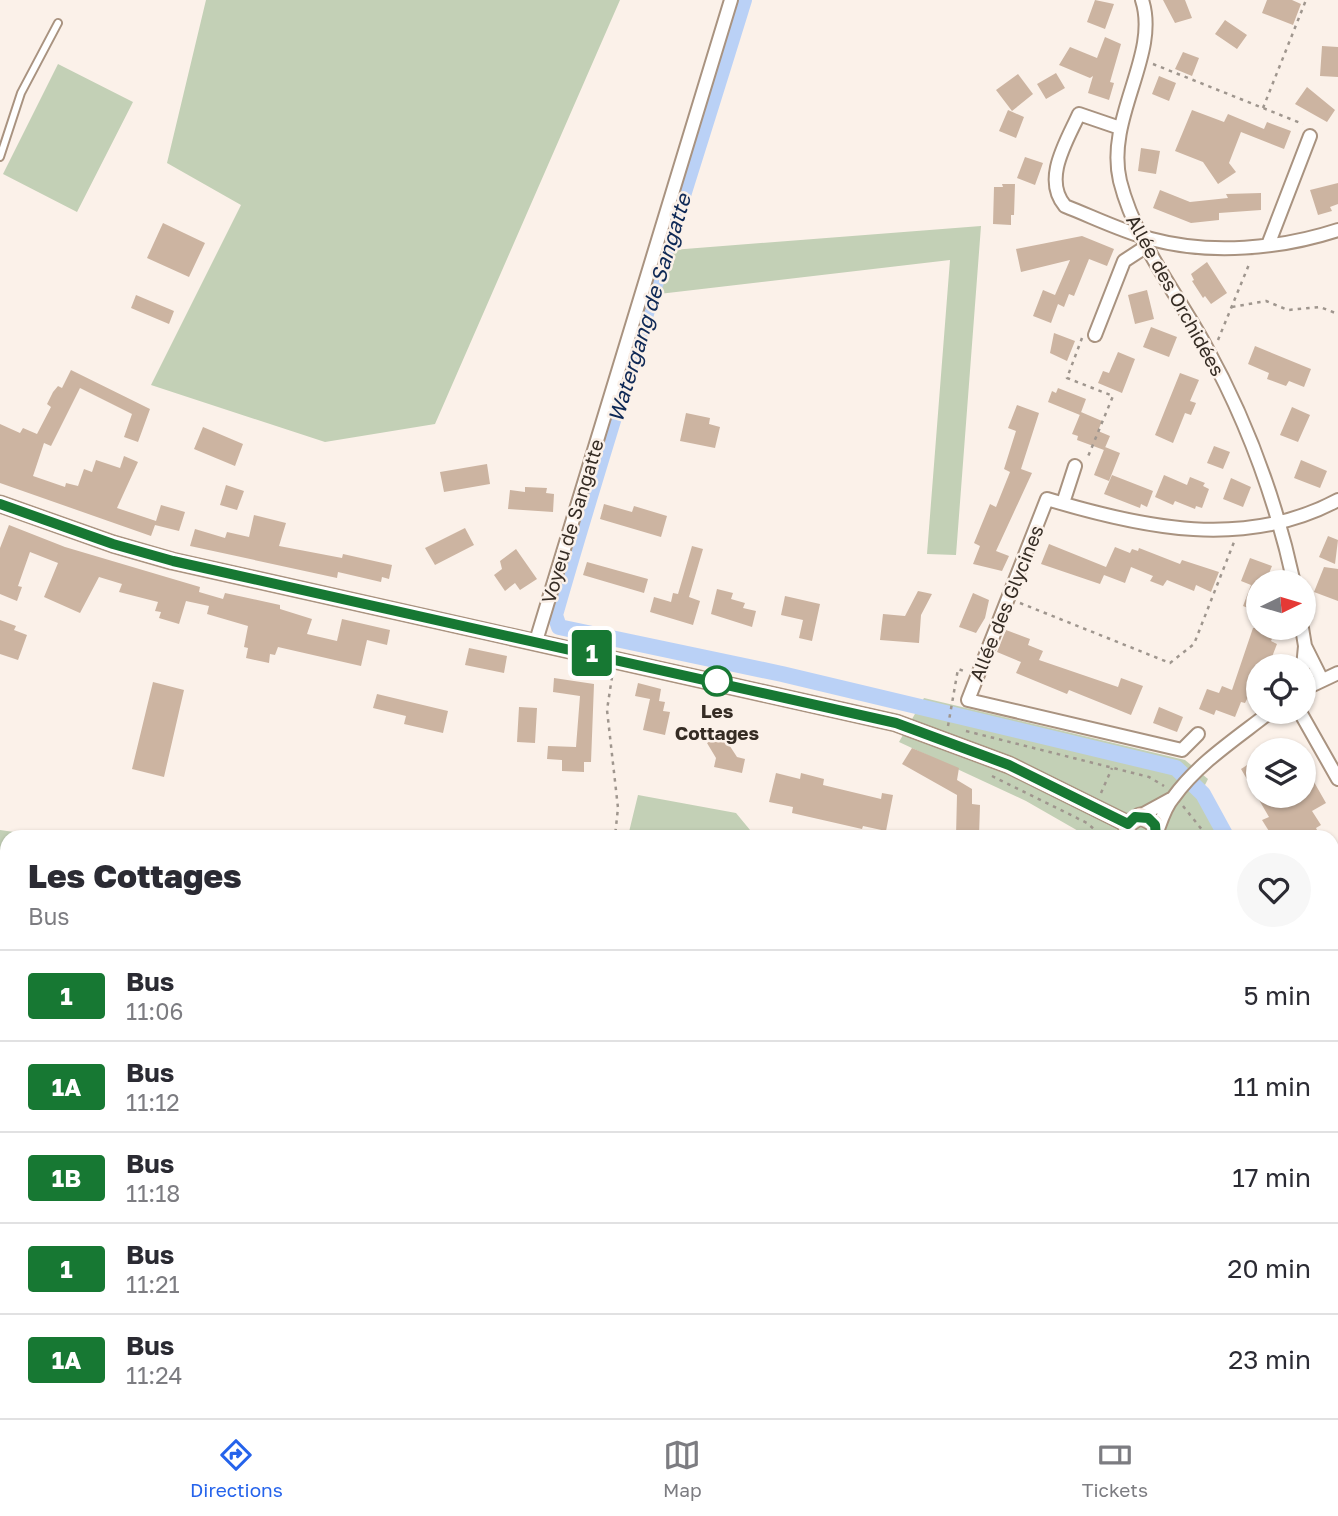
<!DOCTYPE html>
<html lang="en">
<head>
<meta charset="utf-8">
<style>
	:root { --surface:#fff; --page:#f7f7f7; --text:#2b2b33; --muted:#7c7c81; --line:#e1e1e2; --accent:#2563eb }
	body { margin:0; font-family:"Golos Text",sans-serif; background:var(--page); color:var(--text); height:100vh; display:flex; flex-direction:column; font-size:26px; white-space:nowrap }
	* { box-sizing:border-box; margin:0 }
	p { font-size:23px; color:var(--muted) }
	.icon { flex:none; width:38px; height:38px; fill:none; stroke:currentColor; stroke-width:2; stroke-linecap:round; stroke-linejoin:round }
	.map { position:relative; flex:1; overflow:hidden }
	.drawer { position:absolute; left:0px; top:830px; width:1339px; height:590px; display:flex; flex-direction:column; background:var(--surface); border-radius:21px 21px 0 0; box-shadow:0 2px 5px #0004 }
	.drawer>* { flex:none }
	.badge { padding:0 14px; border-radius:5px; font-size:24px; line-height:46px }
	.needle { width:46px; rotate:85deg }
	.buttons { position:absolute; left:1246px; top:570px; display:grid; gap:14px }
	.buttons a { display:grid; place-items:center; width:70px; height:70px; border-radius:50%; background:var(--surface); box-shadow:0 2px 5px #0004; font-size:35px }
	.map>.badge { position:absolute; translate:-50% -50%; box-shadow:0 0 0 4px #fff }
	.round { display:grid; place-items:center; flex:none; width:74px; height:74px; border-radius:37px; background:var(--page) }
	.summary { display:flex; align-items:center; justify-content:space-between; height:119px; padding:0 28px }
	h1 { font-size:33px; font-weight:800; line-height:52px }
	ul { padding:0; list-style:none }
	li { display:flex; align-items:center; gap:21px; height:91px; padding:0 28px; border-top:2px solid var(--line) }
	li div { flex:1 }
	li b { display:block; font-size:26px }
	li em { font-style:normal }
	li .badge { min-width:77px; font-weight:700; text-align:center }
	.dock { display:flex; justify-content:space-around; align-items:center; height:98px; border-top:2px solid var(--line); background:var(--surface); font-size:19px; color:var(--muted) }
	.dock a { display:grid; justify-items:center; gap:4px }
	.dock .active { color:var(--accent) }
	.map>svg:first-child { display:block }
	.green { fill:#c3d0b6 }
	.water { fill:#bad1f6 }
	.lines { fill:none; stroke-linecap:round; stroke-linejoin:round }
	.canal { stroke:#bad1f6; stroke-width:16 }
	.building { fill:#ccb4a1 }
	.service-casing { stroke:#a99380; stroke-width:10 }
	.minor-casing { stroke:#a99380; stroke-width:16 }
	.secondary-casing { stroke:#a99380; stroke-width:19 }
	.motorway-casing { stroke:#d3d1cf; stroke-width:24 }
	.path { stroke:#9f968e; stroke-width:2.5; stroke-dasharray:3.5 5; stroke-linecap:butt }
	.service { stroke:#fff; stroke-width:6 }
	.minor { stroke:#fff; stroke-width:12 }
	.secondary { stroke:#f2dccf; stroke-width:16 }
	.motorway { stroke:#d5895f; stroke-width:21 }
	.line-casing { stroke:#fff; stroke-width:16 }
	.line { stroke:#177833; stroke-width:10 }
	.stop-dot { fill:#fff; stroke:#177833; stroke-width:3.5 }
	.labels { text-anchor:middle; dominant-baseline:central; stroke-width:5; stroke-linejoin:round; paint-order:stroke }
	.street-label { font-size:19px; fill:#352c24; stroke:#fbf1e9 }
	.stop-label { font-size:19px; font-weight:bold; fill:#352c24; stroke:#fbf1e9 }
	.water-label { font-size:21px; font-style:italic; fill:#0f2956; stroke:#fbf1e9 }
</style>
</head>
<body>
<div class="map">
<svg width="1338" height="1418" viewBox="0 0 1338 1418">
	<rect width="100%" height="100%" fill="#fbf1e9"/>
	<path class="green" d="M206,0H620L435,424L325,442L151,385L241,205L167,163Z
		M58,64L133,102L77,212L3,174Z
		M981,226L956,555L927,554L950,260L659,294L672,250Z
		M924,698L1185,760L1208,779L1199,797L1220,836H1087L1026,801L899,742Z
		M638,795L736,813L755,836H628Z
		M0,830L42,836H7V1169L0,1168Z
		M1332,1049L1338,1064V1135L1332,1138Z
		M1332,1233L1338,1250V1273L1332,1276L1338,1301V1368L1332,1370Z
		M228,1412H314L323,1418H237Z
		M656,1412H836L837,1418H657Z
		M1091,1412H1288L1289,1418H1092Z"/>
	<path class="water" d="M836,1412H1091L1092,1418H837Z"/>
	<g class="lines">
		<path class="canal" d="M744,0C681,205 614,409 555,615L559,627L782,674L1176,768L1203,794L1226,836
			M1332,1034L1338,1046"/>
	</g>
	<path class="building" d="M1095,0L1114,4L1105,29L1087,22Z
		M1163,0H1185L1192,18L1175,23Z
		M1267,0H1292L1301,4L1293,25L1262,13Z
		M1225,20L1247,35L1237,49L1215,34Z
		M1105,37L1121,44L1110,82L1114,83L1109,100L1088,93L1093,76L1090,78L1059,65L1070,47L1097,58Z
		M1322,46L1338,47V77L1320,76Z
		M1183,52L1199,58L1192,76L1175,69Z
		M1056,73L1065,88L1046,99L1037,84Z
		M1018,74L1033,94L1012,111L996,90Z
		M1159,76L1176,83L1169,101L1152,94Z
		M1307,87L1335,110L1327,122L1295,104Z
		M1008,110L1024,117L1016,138L999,131Z
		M1192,110L1224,122L1228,114L1264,129L1267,122L1291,131L1284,149L1241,132L1229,163L1236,172L1218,184L1203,162L1175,151Z
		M1141,148L1160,151L1156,174L1138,171Z
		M1025,157L1043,163L1035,185L1017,178Z
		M1338,183V204L1330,207L1332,211L1318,215L1310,190Z
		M1002,184H1015L1014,215H1011V225L993,224L994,187H1003Z
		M1160,190L1190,202L1228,198L1226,194L1261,193V210L1219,213V220L1191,223L1153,208Z
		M163,223L205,243L189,277L147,258Z
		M1082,236L1114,249L1107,266L1089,259L1074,296L1069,294L1064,307L1058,304L1051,323L1033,316L1043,290L1055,295L1070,260L1021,272L1016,249Z
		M1207,262L1227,293L1211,304L1205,296L1203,298L1192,281L1194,280L1191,274Z
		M1147,290L1154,319L1135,324L1128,295Z
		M136,295L174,311L169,324L131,308Z
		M1151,327L1177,337L1169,357L1143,347Z
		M1054,333L1075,341L1067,361L1050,353Z
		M1255,346L1311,369L1304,387L1289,381L1286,386L1267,379L1269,373L1248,364Z
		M1118,352L1135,359L1122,393L1098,383L1103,371L1109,373Z
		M71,370L150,409L138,442L124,437L132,414L80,388L51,446L44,443L33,476L65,487L66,483L78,486L84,469L92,472L96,460L120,468L124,456L138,462L117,508L156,521L161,505L185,512L179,531L155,525L151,536L0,483V424L20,433L23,428L37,434L51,407L47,404L53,392L58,386L62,388Z
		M1180,373L1199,380L1190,401L1196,403L1191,415L1185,413L1173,443L1155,435Z
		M1058,388L1086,399L1080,415L1048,402L1052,391L1056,393Z
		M1017,405L1039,413L1021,469L1032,473L996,551L1009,556L1002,571L973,564L980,546L974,543L990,504L996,507L1010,472L1004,469L1016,431L1008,428Z
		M1292,407L1310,415L1298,442L1280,435Z
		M1081,412L1102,421L1098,431L1110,436L1104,450L1077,440L1078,436L1072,434Z
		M686,413L710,418L709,424L720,427L715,448L680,441Z
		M203,427L243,444L235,466L194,449Z
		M1214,446L1230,452L1223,469L1207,463Z
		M1105,447L1120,453L1109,481L1094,475Z
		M1301,460L1327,471L1320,488L1294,478Z
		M487,464L490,484L444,492L440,472Z
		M1112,475L1153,491L1147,507L1141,504L1140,508L1104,494Z
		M1164,475L1187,485L1190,477L1205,483L1203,486L1209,489L1202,508L1196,506L1195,509L1175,501L1173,505L1155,497Z
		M1231,478L1251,487L1243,507L1223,499Z
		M226,485L244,491L237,510L220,505Z
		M525,487L547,488L546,493L554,494L553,512L508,509L510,490L525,492Z
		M604,504L632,512L634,506L667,516L661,537L600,519Z
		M254,515L286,523L279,546L342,558L343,554L392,565L389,579L382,577L381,582L338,572L337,578L190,546L195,529L225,538L227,532L249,537Z
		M9,525L65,547L200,587L199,592L223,599L225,593L280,605V609L312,619L307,634L337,641L342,619L390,630L387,645L367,640L361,666L278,647L275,655L270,654L269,663L246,658L248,648L244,647L248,626L207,614L209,606L186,601L179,624L159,618L161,612L155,611L158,602L119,592L122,584L99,577L80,613L44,597L58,563L30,552L18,586L22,587L17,601L0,594V548Z
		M465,528L474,545L435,565L425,548Z
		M1328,536L1338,540L1335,564L1319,557Z
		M1049,544L1106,567L1115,547L1130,553L1132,549L1138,551L1139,548L1180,564L1182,560L1219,572L1211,592L1196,585L1194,591L1167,580L1163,586L1150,581L1153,576L1131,567L1125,583L1104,575L1100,584L1041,564Z
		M692,546L703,549L689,597L700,601L693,625L650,612L654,597L671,602L673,593L678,594Z
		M516,549L537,579L520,590L515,583L505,591L494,575L502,569L500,561Z
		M1250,558L1272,566L1265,583H1258V612L1243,606L1251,585L1241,581Z
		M587,562L648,579L644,593L583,575Z
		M1324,567L1338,569V601L1314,592Z
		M717,589L733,593L731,599L745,603L743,608L756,611L752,627L711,614Z
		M918,591L932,594L921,615L919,643L880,640L883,614L905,616Z
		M973,593L989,600L985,618L976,633L959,627Z
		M785,596L820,604L812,641L799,638L803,620L781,615Z
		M0,620L16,626L14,630L27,635L18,660L0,654Z
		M1253,628H1277L1271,641L1277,644L1268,667H1258V681L1251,699L1248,697L1245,703L1241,702L1235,717L1216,710L1214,715L1199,709L1207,689L1219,693L1222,686L1232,690Z
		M1006,630L1030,639L1028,645L1043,651L1039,660L1118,687L1121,678L1143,686L1131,715L1069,690L1067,694L1016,673L1021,662L997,652Z
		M469,648L507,656L504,673L465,665Z
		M554,678L594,684L591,762H584V772L562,771V760L547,759L548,746L576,747L580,696L553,692Z
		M153,682L184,690L164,777L132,769Z
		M638,683L661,689L659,701L665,702L663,711L670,712L665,735L643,730L650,699L635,696Z
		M377,694L448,711L443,733L404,724L406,716L373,708Z
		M519,707L537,708L535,743L517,742Z
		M1159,707L1183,717L1177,732L1153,723Z
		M722,734L737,757L745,759L742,773L714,767L716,758L707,743Z
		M912,748L959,768L957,780L972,789V804L980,805L979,836H956L957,795L902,764Z
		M1258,758V796H1304V788L1314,782L1326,803L1312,811L1321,825L1316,828L1318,832L1310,836H1272L1262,820L1269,817L1241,769Z
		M776,773L800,779L801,773L824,779L823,785L881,799L882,793L893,795L886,831L863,826L862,829L792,813L793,807L769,802Z"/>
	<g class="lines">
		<g class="service-casing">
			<path id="service" d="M0,157L21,93L58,23
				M1332,956L1338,954
				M0,1372L7,1381
				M830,1412L831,1418
				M1097,1412L1098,1418
				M1315,1412L1317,1418
				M6,1418L8,1412"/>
		</g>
		<g class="minor-casing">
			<path id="minor" d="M1142,0C1160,55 1105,118 1120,181C1135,241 1176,292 1205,345C1246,419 1276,500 1294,583
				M1120,128L1079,114C1067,141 1042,179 1065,206C1093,217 1121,231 1151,239C1210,255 1280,249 1338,230
				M1268,245L1310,136
				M1095,335L1124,261L1147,246
				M1063,503L1075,466
				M1302,628L1305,646L1303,667
				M536,641L731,0
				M1305,646L1322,680
				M1304,689L1338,673
				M1300,712L1338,779
				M1198,734L1182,750L968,700L1047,499C1143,528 1245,550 1338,500
				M1138,817L1171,799
				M1157,832C1161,821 1165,807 1173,798C1198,763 1237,738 1270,712"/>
		</g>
		<g class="secondary-casing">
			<path id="secondary" d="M0,504L113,544L172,561L896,723L1009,765L1128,824
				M1126,836L1128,824L1140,816L1154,823L1156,836
				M1332,1088L1338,1099"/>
		</g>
		<g class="motorway-casing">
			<path id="motorway" d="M0,1229L7,1231
				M0,1253L7,1255
				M345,1412L354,1418
				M369,1412L379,1418
				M415,1412L424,1418"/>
		</g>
		<path class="path" d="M1153,64L1303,124
			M1263,108L1306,0
			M1232,307L1266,301L1288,310L1320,307L1338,314
			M1082,338L1067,378L1113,396L1087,459
			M1218,340L1250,262
			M1020,603L1170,663L1194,644L1234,542
			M612,677L607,710L618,808L615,836
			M948,726L958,669L967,672
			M966,731L1149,777L1164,786
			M992,776L1087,823L1102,836
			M1101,793L1112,768
			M1183,806L1207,836
			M1332,1062L1338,1074
			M1332,1120L1338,1132
			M0,1173L7,1175"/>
		<use href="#service" class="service"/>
		<use href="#minor" class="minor"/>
		<use href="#secondary" class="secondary"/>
		<use href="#motorway" class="motorway"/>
	</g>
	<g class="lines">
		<g class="line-casing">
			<path id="line" d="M0,504L113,544L173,561L896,723L1009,765L1128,824L1135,817L1148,818L1155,825L1156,836"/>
		</g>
		<use href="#line" class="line"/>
	</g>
	<circle class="stop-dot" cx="717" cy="681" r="14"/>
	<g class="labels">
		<g class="street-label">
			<text transform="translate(1176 295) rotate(61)">Allée des Orchidées</text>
			<text transform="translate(572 521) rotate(-73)">Voyeu de Sangatte</text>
			<text transform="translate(1006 603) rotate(-68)">Allée des Glycines</text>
		</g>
		<g class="stop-label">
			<text x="717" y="710">Les<tspan x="717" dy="22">Cottages</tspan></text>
		</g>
		<g class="water-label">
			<text transform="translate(649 308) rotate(-73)">Watergang de Sangatte</text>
		</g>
	</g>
</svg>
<div class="buttons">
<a><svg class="needle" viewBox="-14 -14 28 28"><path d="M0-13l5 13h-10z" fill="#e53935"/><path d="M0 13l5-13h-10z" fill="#7c7c81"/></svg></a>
<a><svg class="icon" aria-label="locate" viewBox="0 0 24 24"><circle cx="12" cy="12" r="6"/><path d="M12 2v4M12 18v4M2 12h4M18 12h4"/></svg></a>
<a><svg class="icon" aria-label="layers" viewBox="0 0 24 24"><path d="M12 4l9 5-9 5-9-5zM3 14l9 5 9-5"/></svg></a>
</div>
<b class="badge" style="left:592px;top:653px;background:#177833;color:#fff">1</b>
<section class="drawer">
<div class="summary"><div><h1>Les Cottages</h1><p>Bus</p></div><a class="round"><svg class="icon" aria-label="heart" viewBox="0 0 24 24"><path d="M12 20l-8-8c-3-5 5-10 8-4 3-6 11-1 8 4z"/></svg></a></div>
<ul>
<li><span class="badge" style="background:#177833;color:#fff">1</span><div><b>Bus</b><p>11:06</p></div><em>5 min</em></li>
<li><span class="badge" style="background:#177833;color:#fff">1A</span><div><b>Bus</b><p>11:12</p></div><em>11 min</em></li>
<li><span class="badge" style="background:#177833;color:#fff">1B</span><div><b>Bus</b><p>11:18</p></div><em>17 min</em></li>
<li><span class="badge" style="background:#177833;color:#fff">1</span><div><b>Bus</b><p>11:21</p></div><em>20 min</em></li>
<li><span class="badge" style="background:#177833;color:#fff">1A</span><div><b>Bus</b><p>11:24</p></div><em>23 min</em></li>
</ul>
</section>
</div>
<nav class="dock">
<a class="active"><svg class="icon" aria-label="directions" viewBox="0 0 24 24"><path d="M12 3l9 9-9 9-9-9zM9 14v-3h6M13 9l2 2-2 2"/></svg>Directions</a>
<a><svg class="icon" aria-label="map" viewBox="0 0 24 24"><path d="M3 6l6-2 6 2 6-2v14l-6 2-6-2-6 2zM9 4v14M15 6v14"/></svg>Map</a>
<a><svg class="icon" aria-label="tickets" viewBox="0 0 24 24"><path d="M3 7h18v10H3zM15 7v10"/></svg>Tickets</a>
</nav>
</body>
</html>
